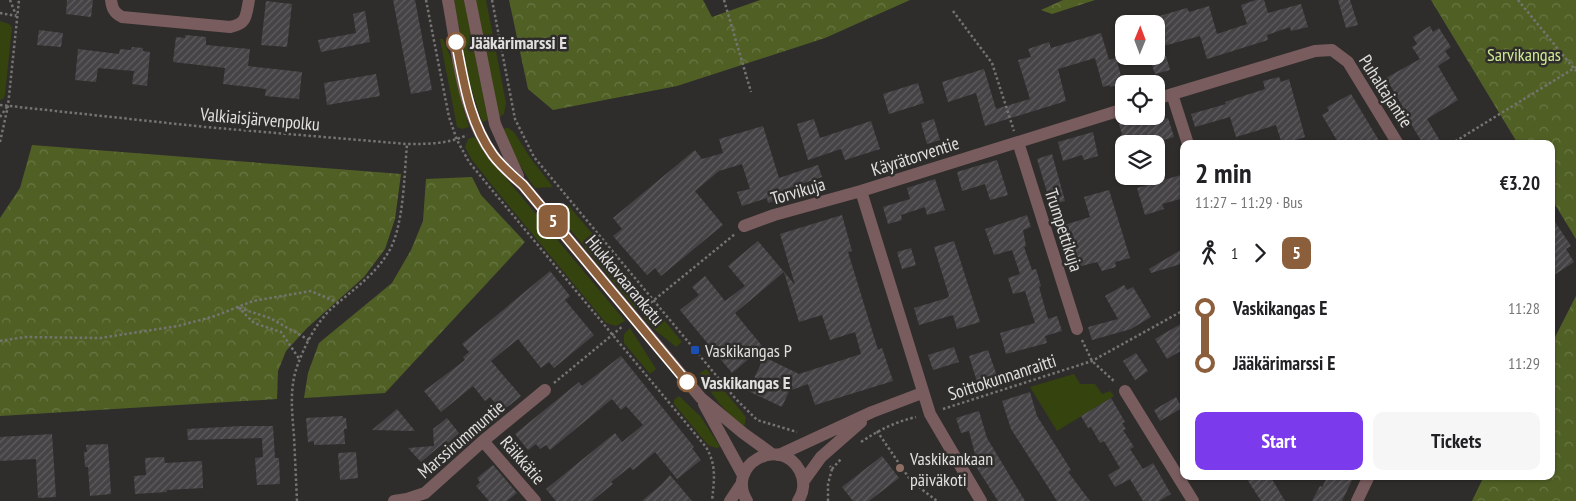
<!DOCTYPE html>
<html lang="en">
<head>
<meta charset="utf-8">
<style>
	:root { --surface:#fff; --page:#f6f6f6; --text:#202124; --muted:#757577; --accent:#7c3aed }
	body { margin:0; font-family:"PT Sans Narrow",sans-serif; background:var(--page); color:var(--text); height:100vh; display:flex; flex-direction:column; font-size:19px; white-space:nowrap }
	* { box-sizing:border-box; margin:0 }
	p { font-size:16px; color:var(--muted) }
	.icon { flex:none; width:28px; height:28px; fill:none; stroke:currentColor; stroke-width:2; stroke-linecap:round; stroke-linejoin:round }
	.map { position:relative; flex:1; overflow:hidden }
	.drawer { position:absolute; left:1180px; top:140px; width:375px; height:340px; display:flex; flex-direction:column; background:var(--surface); border-radius:10px; box-shadow:0 1px 4px #0004 }
	.drawer>* { flex:none }
	.badge { padding:0 10px; border-radius:8px; font-size:18px; line-height:32px }
	.needle { width:32px; rotate:1deg }
	.tools { position:absolute; left:1115px; top:15px; display:grid; gap:10px }
	.tools a { display:grid; place-items:center; width:50px; height:50px; border-radius:10px; background:var(--surface); box-shadow:0 1px 4px #0004; font-size:25px }
	.map>.badge { position:absolute; translate:-50% -50%; box-shadow:0 0 0 2px #fff }
	.legs { display:flex; align-items:center; gap:8px; height:55px; padding:0 15px; font-size:16px }
	.legs p { margin-inline-start:auto }
	.headline { display:flex; align-items:center; justify-content:space-between; height:85px; padding:0 15px }
	h1 { font-size:28px; font-weight:600; line-height:38px }
	.action { display:flex; gap:10px; margin-top:auto; padding:10px 15px }
	.action a { flex:1; height:58px; border-radius:10px; background:var(--accent); color:#fff; font-size:20px; font-weight:600; line-height:58px; text-align:center }
	.action a+a { background:var(--page); color:var(--text) }
	ul { padding:0 15px; list-style:none }
	li { display:flex; align-items:center; gap:18px; height:55px; font-size:19px }
	li i { display:grid; place-items:center; width:8px; height:100%; margin:0 6px; background:currentColor }
	li i::after { content:''; width:12px; height:12px; margin:-6px; border:4px solid; border-radius:50%; background:var(--surface) }
	li p { margin-inline-start:auto }
	li:first-child i { background:linear-gradient(#0000 50%,currentColor 0) }
	li:last-child i { background:linear-gradient(currentColor 50%,#0000 0) }
	.map>svg:first-child { display:block }
	.green { fill:#35430e }
	.forest { fill:url(#forest-crowns) }
	.building { fill:url(#building-hatch) }
	.lines { fill:none; stroke-linecap:round; stroke-linejoin:round }
	.path { stroke:#757472; stroke-width:2.5; stroke-dasharray:2.5 2.5; stroke-linecap:butt }
	.minor { stroke:#795c5e; stroke-width:12 }
	.tertiary { stroke:#795c5e; stroke-width:12 }
	.line-1-casing { stroke:#fff; stroke-width:11 }
	.line-1 { stroke:#8b5e3c; stroke-width:8 }
	.stop-1-dot { fill:#fff; stroke:#8b5e3c; stroke-width:2.5 }
	.transit-dot { fill:#1a4fb4; stroke:#2f2d2b; stroke-width:2 }
	.education-dot { fill:#8d6e63; stroke:#2f2d2b; stroke-width:2 }
	.labels { text-anchor:middle; dominant-baseline:central; stroke-width:5; stroke-linejoin:round; paint-order:stroke }
	.stop-label { font-size:18px; font-weight:bold; fill:#e0dfde; stroke:#2f2d2b; text-anchor:start }
	.park-label { font-size:18px; fill:#d0eb94; stroke:#2f2d2b }
	.street-label { font-size:18px; fill:#e0dfde; stroke:#2f2d2b }
	.poi-label { font-size:18px; fill:#e0dfde; stroke:#2f2d2b; text-anchor:start }
</style>
</head>
<body>
<div class="map">
<svg width="1576" height="501" viewBox="0 0 1576 501">
	<defs>
		<pattern id="forest-crowns" width="20" height="18" patternUnits="userSpaceOnUse" patternTransform="scale(1.25)"><rect width="20" height="18" fill="#506025"/><path d="M2 6a3 3 0 1 1 6 0M12 15a3 3 0 1 1 6 0" fill="none" stroke="#697644"/></pattern>
		<pattern id="building-hatch" width="6" height="6" patternUnits="userSpaceOnUse" patternTransform="scale(1.25)"><rect width="6" height="6" fill="#454345"/><path d="M-1 1l2-2M0 6l6-6M5 7l2-2" fill="none" stroke="#605e5f"/></pattern>
	</defs>
	<rect width="100%" height="100%" fill="#2f2d2b"/>
	<path class="green" d="M454,0H464L488,120L482,122L469,82Z
		M475,0H486L506,103L504,114L498,118Z
		M0,21L9,24L12,27L5,94L4,98L0,100Z
		M440,39H443L457,73L463,108L469,127L462,129L457,127Z
		M508,128L514,132L531,159L553,187L535,188C521,169 511,150 501,129Z
		M475,137L490,159L625,321L616,326L606,323L495,189L472,160L465,147L468,139Z
		M568,205L644,295V304L638,309L635,308L564,222L566,207Z
		M650,312H657L660,315L682,342L676,347L654,329L643,317Z
		M630,328L656,369L650,374L624,343V334Z
		M706,369L746,417L744,428C724,410 713,397 699,374Z
		M1074,374L1080,384H1095L1102,394L1110,391L1114,396L1057,431L1030,387Z
		M679,396L701,417L720,447L716,448L708,445L674,404V400Z"/>
	<path class="forest" d="M509,0H703L712,17L760,0H910L825,38L677,86L553,110L528,89Z
		M1063,0H1095L1052,14L1041,10Z
		M1431,0H1576V239L1551,198V144H1518Z
		M32,145L401,174L395,219L385,249L364,277L307,328L286,351L278,371L277,399L0,416V218L20,188Z
		M472,177L481,195L525,242L385,393L304,398L308,373L319,343L392,283L411,250L423,221L426,179Z
		M1576,296V501H1472L1484,476H1551V345Z"/>
	<path class="building" d="M67,0H93L91,17L66,14Z
		M393,0H415L432,90L411,94Z
		M1256,0H1264L1268,13L1301,4L1308,27L1291,31L1290,27L1267,35L1268,40L1207,59L1200,36L1156,48V17L1187,8L1189,12L1209,6L1217,34L1247,24L1241,5Z
		M1338,0H1350L1358,25L1346,28Z
		M266,1L292,4L287,47L261,45Z
		M365,11L370,42L321,52L318,40L356,33L353,14Z
		M1430,26L1433,32L1439,28L1451,47L1445,51L1450,58L1438,66L1458,100L1427,119L1442,144H1423L1401,107H1403L1386,78L1420,59L1412,47L1417,44L1413,37Z
		M39,30L63,33L61,47L37,45Z
		M1101,33L1109,60L1116,58L1123,83L1110,87V85L1103,87L1095,58L1058,69L1066,101L985,126L976,93L948,102L942,82L984,69L996,109L1030,99L1018,60L1031,57L1028,49L1049,42L1051,48Z
		M185,35L206,37V45L250,49L248,66L302,72L299,99L265,96L266,89L223,84L225,68L173,62L176,37L185,38Z
		M132,47L143,48V51L150,52L147,86L132,84L134,71L98,68L96,82L75,80L78,49L119,54L120,49L131,50Z
		M1149,56H1166L1170,70L1155,74Z
		M376,74L380,96L327,105L324,83Z
		M1279,77L1281,82L1289,79L1305,137L1282,144L1276,125L1236,137L1230,117L1195,127L1191,114L1226,104L1225,102L1265,89L1263,81Z
		M918,83L924,103L889,114L883,94Z
		M1351,94L1381,144H1339L1322,115L1329,111L1327,107Z
		M1146,116H1157L1158,121L1168,118L1174,137L1150,144H1125L1119,124Z
		M814,119L820,138L871,121L880,149L845,160L841,149L808,160L797,124Z
		M934,119L940,140L927,144L921,123Z
		M763,126L779,178L818,165L822,177L783,190L785,197L768,203L767,198L742,206L737,192L750,189L742,164L719,171L695,191L723,225L661,276L655,268L647,275L613,236L622,229L613,218L695,150L702,159L723,153L719,139Z
		M1093,132L1098,156L1084,160L1082,155L1063,161L1058,142Z
		M1052,154L1065,201L1051,205L1037,159Z
		M997,160L1008,195L990,200L985,184L962,191L957,172Z
		M1184,174V198L1162,204L1164,209L1145,215L1137,188Z
		M935,179L945,210L927,215L925,207L901,215L902,220L888,224L883,207L910,199L907,188Z
		M1109,190L1130,258L1115,262L1116,267L1102,271L1097,262L1070,269L1058,227L1090,217L1084,197Z
		M842,215L852,251L848,252L878,350L882,348L893,381L815,405L808,384L789,391L782,407L748,391L764,357L799,374L861,354L855,332L830,340L822,315L799,322L784,272L735,313L763,347L732,373L680,310L699,295L692,287L705,276L725,301L745,286L728,266L758,241L795,285L780,234Z
		M1027,215L1031,227L1023,230L1026,246L1024,247L1032,270L1036,269L1041,286L1039,287L1048,319L1057,316L1062,331L1045,336L1047,343L1006,354L1000,333L1035,323L1025,291L1013,294L1008,278L1020,274L1012,250L994,255L985,229Z
		M1551,216L1571,246L1566,249L1574,262L1551,277Z
		M954,241L980,322L957,329L953,315L919,325L914,308L947,298L949,296L934,247Z
		M911,248L916,265L902,269L897,252Z
		M1184,248V263L1151,273L1149,269Z
		M550,271L570,296L565,300L594,335L554,368L549,362L541,368L518,339L491,361L521,396L506,408L500,400L496,404L490,397L485,401L473,386L441,412L424,391L465,360L463,357L469,352L462,344Z
		M1124,285L1127,290L1133,287L1151,317L1131,329L1092,340L1088,327L1118,319L1105,296Z
		M1184,322V349L1167,359L1155,339Z
		M954,347L959,362L933,370L928,355Z
		M988,350L999,382L979,388L969,356Z
		M1136,353L1148,371L1135,380L1123,361Z
		M621,356L694,447L692,448L701,460L677,479L655,452L633,470L630,467L611,482L613,484L592,501H556L546,489L615,433L622,442L643,425L626,406L621,410L612,399L550,450L546,445L540,449L536,444L528,450L515,434L579,382L582,386Z
		M1030,392L1037,416L1071,470L1068,472L1090,501H1057L1011,429L1002,401Z
		M1176,397L1182,408L1160,421L1154,410Z
		M1111,398L1125,422L1122,423L1126,429L1123,430L1134,447L1130,449L1143,469L1153,463L1171,494L1159,501H1143L1130,479L1115,487L1108,475L1120,468L1104,441L1100,443L1091,427L1088,428L1081,416Z
		M397,409L415,431L372,430Z
		M979,411L987,438L1025,501H998L970,457L975,454L969,431L961,433L956,418Z
		M343,416V418H346L347,429H344L345,444L314,445V441L308,442L306,418Z
		M447,418L459,433L448,443L446,441L421,462L408,448L434,446L433,429Z
		M242,426H273L275,458H279L280,484L257,485L255,458L263,457L262,438L188,440L187,429Z
		M52,434L56,497L38,498L36,459L0,461V437Z
		M108,444L111,494L90,496L88,467H85L84,452H87L86,445Z
		M356,452L358,478L340,480L338,453Z
		M882,456L899,478L869,501H853L842,487Z
		M164,457L165,463L202,461L203,488L167,490V492L135,494L134,476L146,475L145,458Z
		M493,465L517,493L507,501H489L476,486L480,482L477,478Z
		M670,475L692,501H642L662,484Z
		M1245,476H1270L1285,501H1261Z
		M1328,476H1354L1342,501H1312L1320,486L1322,487Z"/>
	<g class="lines">
		<path class="path" d="M10,0L16,15
			M426,0L449,117L457,140L469,162L492,190L706,447C717,466 714,480 712,501
			M492,0L515,119L534,157L735,398L757,420L797,432
			M724,0L751,92
			M1518,0L1576,71
			M953,11L992,63L1014,131
			M0,13L16,16
			M0,105L205,127L407,144C429,144 448,144 467,135
			M0,117L7,107
			M0,142L8,106L19,0
			M1451,144L1576,67
			M238,307L254,323L281,332L300,360
			M239,308L270,318L309,340
			M643,309L735,234
			M1082,340L1092,361L1115,382
			M0,341L25,337L100,338L178,326L215,316L253,301L311,291L339,303
			M554,383L623,326
			M943,409L1092,361L1184,310
			M877,431L911,481L937,501
			M861,442C879,430 895,422 916,417
			M832,469L841,459
			M297,501C296,479 295,458 294,436C292,412 289,387 298,364C305,345 316,323 331,309C351,291 373,277 388,253C404,227 404,176 407,145
			M828,501V484L832,469L830,466"/>
		<path class="minor" d="M111,0C112,8 114,13 122,17L230,27C247,24 246,16 249,0
			M1172,94L1188,144
			M1156,99L1315,51L1332,50L1348,62L1398,144
			M1018,142L1077,329
			M744,226L774,215L861,191
			M1125,391L1193,501
			M483,441L535,501
			M779,455L872,412L922,393
			M803,482L821,457L861,422
			M394,501L407,499L425,493L483,441L545,390
			M981,501L930,414L861,191L1124,109
			M1357,501L1369,476"/>
		<path class="tertiary" d="M448,0C458,52 461,111 493,155C501,166 513,176 523,185L701,398L743,433L772,454
			M470,0L495,124L518,176
			M704,404L743,475
			M730,501L742,483
			M747,501C725,465 780,434 800,471C805,481 804,492 798,501"/>
	</g>
	<g class="lines">
		<g class="line-1-casing">
			<path id="line-1" d="M456,42C464,82 469,122 493,155C501,166 513,176 523,185L687,382"/>
		</g>
		<use href="#line-1" class="line-1"/>
	</g>
	<g class="stop-1-dot">
		<circle cx="456" cy="42" r="9"/>
		<circle cx="687" cy="382" r="9"/>
	</g>
	<rect class="transit-dot" x="690" y="345" width="10" height="10" rx="2.5"/>
	<circle class="education-dot" cx="900" cy="468" r="5"/>
	<g class="labels">
		<g class="stop-label">
			<text x="470" y="42">Jääkärimarssi E</text>
			<text x="701" y="382">Vaskikangas E</text>
		</g>
		<g class="park-label">
			<text x="1524" y="54">Sarvikangas</text>
		</g>
		<g class="street-label">
			<text transform="translate(1386 91) rotate(57)">Puhaltajantie</text>
			<text transform="translate(260 119) rotate(5)">Valkiaisjärvenpolku</text>
			<text transform="translate(915 156) rotate(-18)">Käyrätorventie</text>
			<text transform="translate(798 191) rotate(-16)">Torvikuja</text>
			<text transform="translate(1064 230) rotate(72)">Trumpettikuja</text>
			<text transform="translate(625 280) rotate(50)">Hiukkavaarankatu</text>
			<text transform="translate(1002 377) rotate(-18)">Soittokunnanraitti</text>
			<text transform="translate(461 439) rotate(-41)">Marssirummuntie</text>
			<text transform="translate(523 460) rotate(49)">Räikkätie</text>
		</g>
		<g class="poi-label">
			<text x="705" y="350">Vaskikangas P</text>
			<text x="910" y="458">Vaskikankaan<tspan x="910" dy="21">päiväkoti</tspan></text>
		</g>
	</g>
</svg>
<div class="tools">
<a><svg class="needle" viewBox="-14 -14 28 28"><path d="M0-13l5 13h-10z" fill="#e53935"/><path d="M0 13l5-13h-10z" fill="#757577"/></svg></a>
<a><svg class="icon" aria-label="locate" viewBox="0 0 24 24"><circle cx="12" cy="12" r="6"/><path d="M12 2v4M12 18v4M2 12h4M18 12h4"/></svg></a>
<a><svg class="icon" aria-label="layers" viewBox="0 0 24 24"><path d="M12 4l9 5-9 5-9-5zM3 14l9 5 9-5"/></svg></a>
</div>
<b class="badge" style="left:553px;top:221px;background:#8b5e3c;color:#fff">5</b>
<section class="drawer">
<div class="headline"><div><h1>2 min</h1><p>11:27 – 11:29 · Bus</p></div><b>€3.20</b></div>
<div class="legs"><svg class="icon" aria-label="walk" viewBox="0 0 24 24"><circle cx="13" cy="4" r="2"/><path d="M13 8l-2 6 4 7M11 14l-3 7M7 12l3-4h3l4 4"/></svg>1<svg class="icon" aria-label="forward" viewBox="0 0 24 24"><path d="M9 5l7 7-7 7"/></svg><b class="badge" style="background:#8b5e3c;color:#fff">5</b></div>
<ul>
<li><i style="color:#8b5e3c"></i><b>Vaskikangas E</b><p>11:28</p></li>
<li><i style="color:#8b5e3c"></i><b>Jääkärimarssi E</b><p>11:29</p></li>
</ul>
<div class="action"><a>Start</a><a>Tickets</a></div>
</section>
</div>
</body>
</html>
